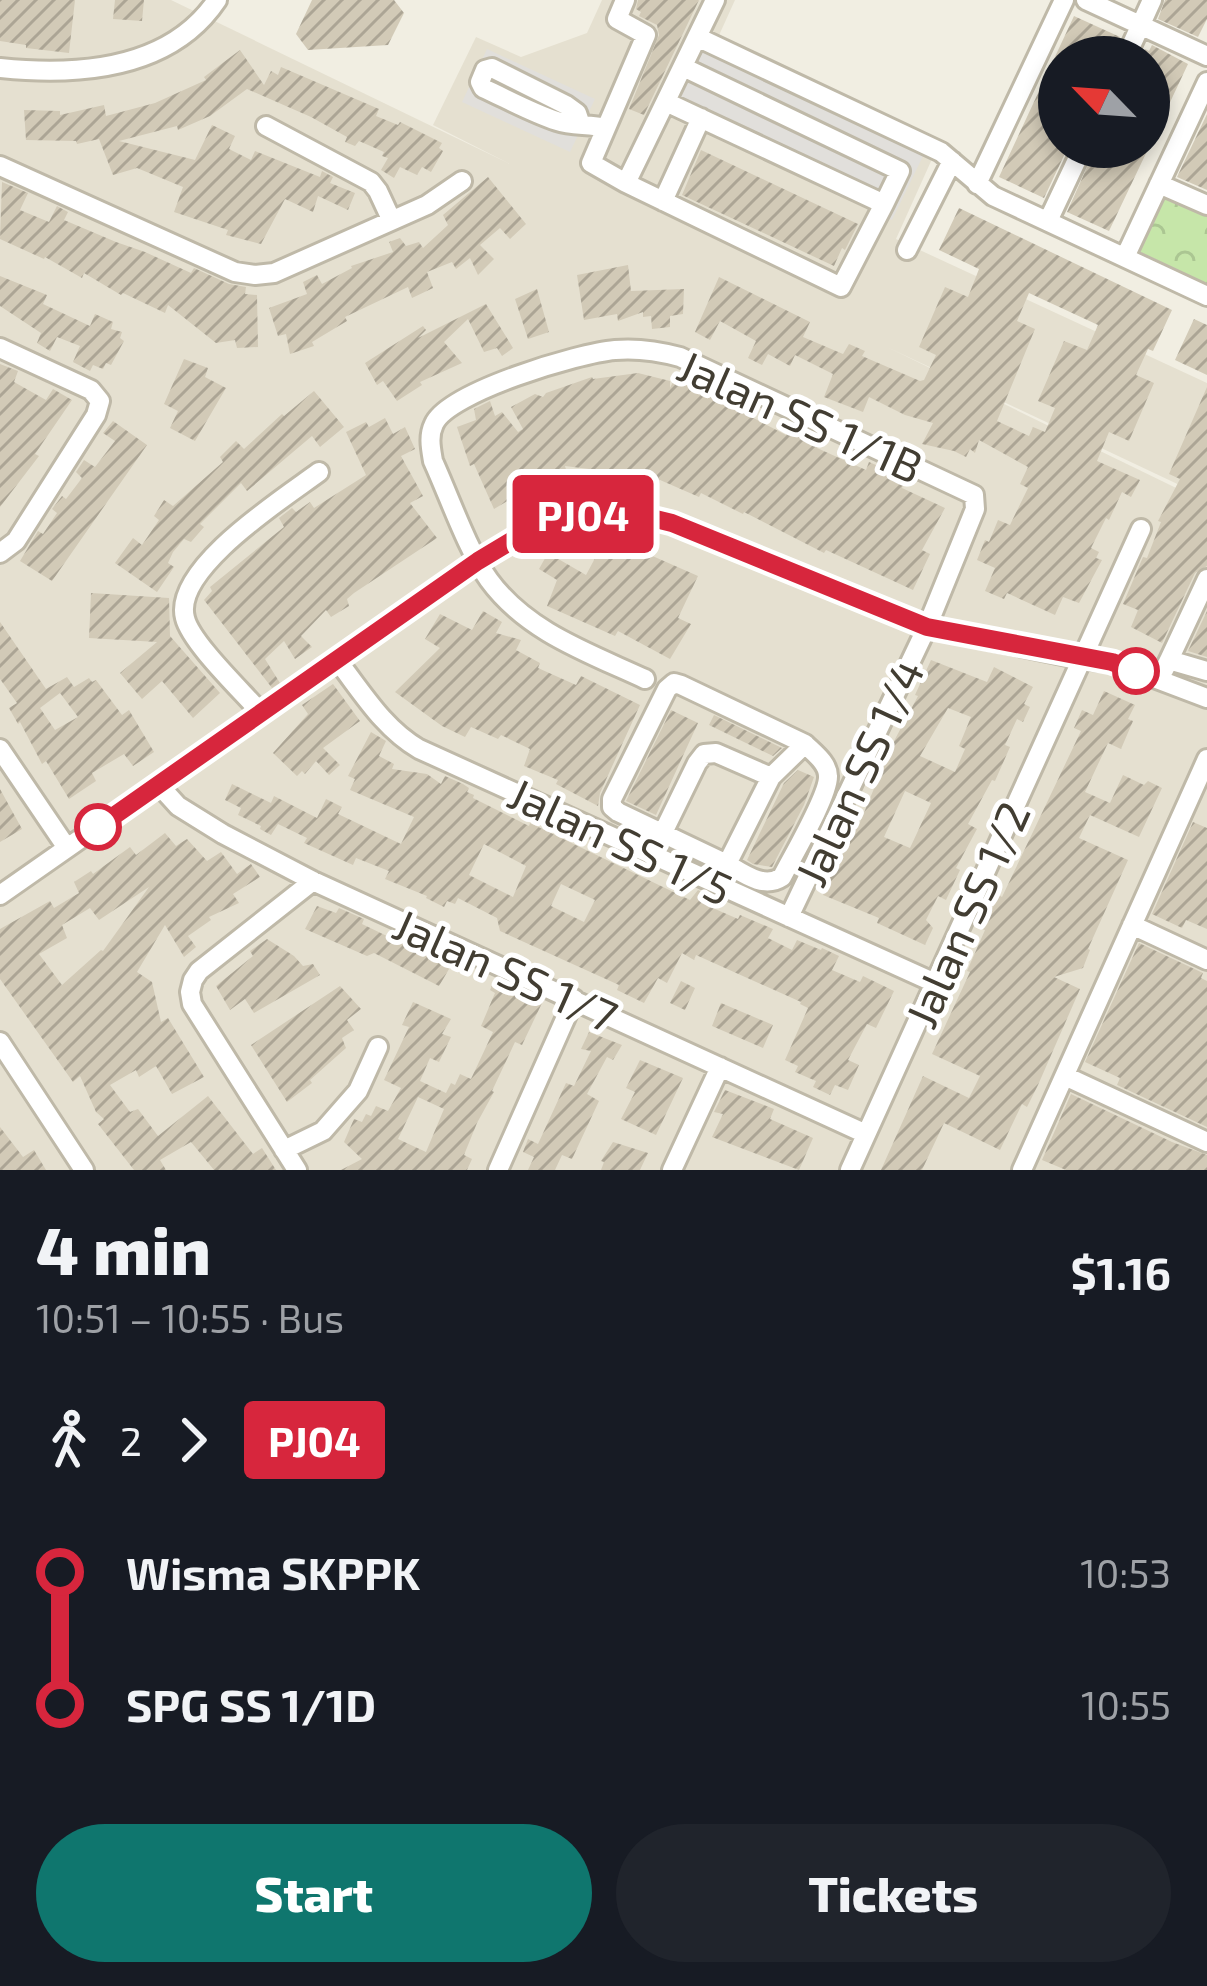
<!DOCTYPE html>
<html lang="en">
<head>
<meta charset="utf-8">
<style>
	:root { --surface:#171b24; --page:#20242c; --text:#f1f3f6; --muted:#9ea1a6; --accent:#0f766e }
	body { margin:0; font-family:"Exo 2",sans-serif; background:var(--page); color:var(--text); height:100vh; display:flex; flex-direction:column; font-size:45px; white-space:nowrap }
	* { box-sizing:border-box; margin:0 }
	p { font-size:39px; color:var(--muted) }
	.icon { flex:none; width:66px; height:66px; fill:none; stroke:currentColor; stroke-width:2; stroke-linecap:round; stroke-linejoin:round }
	.map { position:relative; height:1170px; overflow:hidden }
	.details { display:flex; flex-direction:column; background:var(--surface); flex:1 }
	.details>* { flex:none }
	.badge { padding:0 24px; border-radius:9px; font-size:42px; line-height:78px }
	.needle { width:78px; rotate:295deg }
	.buttons { position:absolute; left:1038px; top:36px; display:grid; gap:24px }
	.buttons a { display:grid; place-items:center; width:132px; height:132px; border-radius:50%; background:var(--surface); box-shadow:0 6px 18px #0003; font-size:60px }
	.map>.badge { position:absolute; translate:-50% -50%; box-shadow:0 0 0 6px #fff }
	.legs { display:flex; align-items:center; gap:18px; height:132px; padding:0 36px; font-size:39px }
	.legs p { margin-inline-start:auto }
	.headline { display:flex; align-items:center; justify-content:space-between; height:204px; padding:0 36px }
	h1 { font-size:66px; font-weight:800; line-height:90px }
	.action { display:flex; gap:24px; margin-top:auto; padding:24px 36px }
	.action a { flex:1; height:138px; border-radius:72px; background:var(--accent); color:#fff; font-size:48px; font-weight:800; line-height:138px; text-align:center }
	.action a+a { background:var(--page); color:var(--text) }
	ul { padding:0 36px; list-style:none }
	li { display:flex; align-items:center; gap:42px; height:132px; font-size:45px }
	li i { display:grid; place-items:center; width:18px; height:100%; margin:0 15px; background:currentColor }
	li i::after { content:''; width:30px; height:30px; margin:-15px; border:9px solid; border-radius:50%; background:var(--surface) }
	li p { margin-inline-start:auto }
	li:first-child i { background:linear-gradient(#0000 50%,currentColor 0) }
	li:last-child i { background:linear-gradient(currentColor 50%,#0000 0) }
	.map>svg:first-child { display:block }
	.residential { fill:#e5e0d0 }
	.park { fill:url(#park-crowns) }
	.parking { fill:#e1dfdb }
	.building { fill:url(#building-hatch); fill-rule:evenodd }
	.lines { fill:none; stroke-linecap:round; stroke-linejoin:round }
	.minor-casing { stroke:#bfb9a8; stroke-width:24 }
	.minor { stroke:#fff; stroke-width:18 }
	.line-1-casing { stroke:#fff; stroke-width:27 }
	.line-1 { stroke:#d7263d; stroke-width:18 }
	.stop-1-dot { fill:#fff; stroke:#d7263d; stroke-width:6 }
	.labels { text-anchor:middle; dominant-baseline:central; stroke-width:10; stroke-linejoin:round; paint-order:stroke }
	.street-label { font-size:45px; fill:#423d32; stroke:#fff }
</style>
</head>
<body>
<div class="map">
<svg width="1207" height="1170" viewBox="0 0 1207 1170">
	<defs>
		<pattern id="park-crowns" width="20" height="18" patternUnits="userSpaceOnUse" patternTransform="scale(3)"><rect width="20" height="18" fill="#c6e6a9"/><path d="M2 6a3 3 0 1 1 6 0M12 15a3 3 0 1 1 6 0" fill="none" stroke="#abc692"/></pattern>
		<pattern id="building-hatch" width="6" height="6" patternUnits="userSpaceOnUse" patternTransform="scale(3)"><rect width="6" height="6" fill="#d2cab7"/><path d="M-1 1l2-2M0 6l6-6M5 7l2-2" fill="none" stroke="#aca595"/></pattern>
	</defs>
	<rect width="100%" height="100%" fill="#f1eee2"/>
	<path class="residential" d="M0,0H171L510,164L433,125L476,37L521,57L587,33L602,0H735L711,53L932,159L896,239L1207,383V498L887,347L1207,503V1170H0Z"/>
	<path class="park" d="M1166,191L1207,211V284L1138,251Z"/>
	<path class="parking" d="M699,48L923,156L892,220L669,113Z
		M487,49L595,99L570,152L462,102Z"/>
	<path class="building" d="M0,0H75L69,53L26,48V45L0,41Z
		M115,0H144L142,21L113,19Z
		M312,0H394L404,13L388,45L308,50L296,34Z
		M638,0H699L644,115L629,109L659,35L657,25L639,16L641,12L636,9Z
		M1165,0H1207V19L1198,37L1158,19Z
		M1074,16L1120,37L1113,57H1059V147H1068L1044,198L999,177Z
		M1152,45L1188,64L1149,147V57H1141L1145,49L1149,51Z
		M240,50L264,85L271,71L278,75L281,67L379,109L376,116L398,125L400,122L442,143L439,148L443,151L431,172L422,167L417,175L400,167L394,178L381,170L388,158L382,156L384,152L359,141L355,146L345,142L347,137L311,117L247,89L210,116L178,130L177,126L119,141L195,160L212,125L235,136L229,149L251,160L255,151L320,177L322,171L333,177L330,183L355,193L348,210L318,196L313,212L285,199L261,244L226,235L228,230L174,212L183,187L137,168L113,175L99,139L77,144L76,141L26,140L24,110L60,111V115L104,105L106,116L155,103L206,80L204,77Z
		M1207,114V190L1177,177Z
		M1096,147H1149L1109,231L1067,212Z
		M701,150L858,224L845,250L842,248L834,266L682,195Z
		M488,177L526,224L510,239L500,228L480,245L494,259L478,275L470,258L456,269L452,262L427,272L433,288L412,298L408,287L345,317L347,321L312,342L314,346L290,354L286,334L278,336L269,308L307,294L303,282L317,275L322,284L352,268L351,266L393,252L389,242L400,238L406,246L419,242L423,248L448,225L443,215Z
		M2,182L28,193L20,210L49,222L57,206L68,212L64,220L116,242L145,252L191,273L194,268L229,284L246,287L245,294L257,295L258,347L237,348L235,340L216,343L168,305L165,313L123,293L121,295L84,273L82,278L45,257L44,259L0,239Z
		M959,208L1172,310L1153,351L1148,349L1136,375L1154,383L1129,441L1109,432L1097,461L1140,480L1131,497L1122,492L1109,520L1106,518L1091,548L1099,552L1096,558L1102,560L1079,603L1063,597L1055,615L1007,593L1004,599L985,591L995,568L977,560L985,540L989,542L998,520L1010,525L1028,488L1020,484L1028,467L979,440L975,453L970,449L966,457L954,451L922,444L933,423L905,415L869,397L863,412L824,397L833,374L795,355L790,366L768,354L762,365L748,358L756,341L720,321L710,340L695,332L719,277L810,322L803,337L843,354L849,344L865,351L862,356L920,381L924,380L936,355L919,347L945,287L968,297L979,269L939,250ZM1029,293L1098,325L1087,350L1064,341L1038,401L1055,408L1045,432L1033,427L1029,436L997,421L1035,329L1017,321Z
		M628,265L631,291L684,289L683,314L670,316V327L652,329L651,316L643,317V312L618,321L617,314L584,320L577,275Z
		M0,276L47,295L43,304L90,326L95,314L113,322L111,329L122,332L120,338L124,341L111,365L106,363L103,369L93,365L90,371L73,362L80,346L57,337L50,351L37,343L41,333L0,306Z
		M537,289L549,332L528,339L515,299Z
		M486,304L513,348L502,356L497,348L484,352L468,319L444,342L462,363L420,382L422,385L397,401L383,381L377,385L365,363L423,326L426,330L418,338Z
		M1194,319L1207,325V375L1175,360Z
		M184,359L208,368L205,377L226,388L195,441L170,428L178,411L164,404Z
		M0,364L18,371L14,382L46,400L53,389L72,400L35,454L39,456L0,507Z
		M638,373L670,381V388L673,382L712,391L738,404L736,409L786,435L790,425L822,439L817,448L866,470L869,462L906,478L902,488L945,508L922,550L930,554L913,590L826,550L824,553L744,512L743,514L701,493L699,497L644,473L641,480L629,477L631,470L599,476L597,470L565,466L567,473L521,488L523,492L494,509L474,464L470,466L457,427L476,420L474,409L490,401L495,416L502,412L518,432L523,429L511,407L535,394L543,397L546,393L592,377L593,379Z
		M1207,387V566L1195,573L1162,643L1131,627L1138,610L1123,604L1143,557L1147,558L1161,522L1158,521L1180,479L1169,474Z
		M314,391L344,427L320,447L312,436L247,491L241,483L200,524L204,527L191,542L184,539L173,552L168,563L174,567L157,592L115,563L133,538L142,545L159,520L154,516L164,500L173,506L223,462L220,457L236,441L244,449L282,414L284,416Z
		M385,418L393,434L405,427L415,449L401,456L423,496L410,503L437,538L354,593L347,599L349,606L331,617L326,610L301,636L312,647L295,659L284,641L265,659L280,683L272,688L204,600L212,591L210,587L284,527L279,518L292,508L296,512L310,502L314,508L366,475L346,432L366,422L369,427Z
		M113,421L147,445L52,581L20,561L38,531L43,534L57,513L52,509L62,496L66,499L82,478L76,472L84,460L95,467L115,441L103,433Z
		M607,536L698,576L678,618L691,624L670,659L618,631L615,636L547,606L557,580L539,569L548,553L586,575Z
		M91,593L169,598L170,636L220,693L193,718L162,681L142,699L120,673L157,642L89,638Z
		M483,611L502,622L496,633L521,640L516,650L540,663L538,668L576,685L581,676L640,705L600,793L598,806L556,784L558,780L524,766L530,749L501,735L498,739L471,727L465,737L442,726L395,692L440,648L425,639L440,614L472,630Z
		M1207,611V657L1188,651Z
		M0,622L46,689L67,677L74,687L89,678L92,682L96,680L122,715L129,710L154,752L133,766L124,754L92,773L96,781L69,799L46,761L42,764L20,722L18,724L9,708L17,703L0,679ZM60,693L78,717L55,730L40,708Z
		M931,660L987,682L994,667L1033,687L1024,704L1030,707L1023,722L1017,719L1005,745L1010,747L995,781L992,780L968,824L977,829L956,868L960,870L946,900L938,896L926,920L933,928L925,945L877,923L879,918L823,895L831,879L827,877L855,826L858,827L878,779L874,777L890,742L893,743L918,696L915,695ZM948,708L971,717L959,746L965,749L955,772L920,756ZM905,791L931,803L910,848L884,837Z
		M333,684L360,721L323,748L340,765L329,775L316,761L305,774L302,771L297,776L273,753L308,714L302,705Z
		M1104,691L1135,705L1128,719L1133,721L1121,749L1108,743L1085,792L1110,803L1123,775L1144,785L1148,781L1162,788L1139,837L1090,815L1079,838L1128,860L1088,949L1090,950L1083,968L1054,977L1080,989L1038,1085L1027,1107L1022,1104L1000,1150L944,1123L922,1170H881L923,1076L969,1098L980,1076L932,1054L970,972L967,971L985,930L982,929L999,895L1002,897L1081,731L1074,728L1082,710L1093,715Z
		M671,710L698,723L656,815L626,801Z
		M714,715L782,748L773,756L709,725Z
		M371,732L386,741L379,756L394,764L392,769L427,774L441,784L445,776L463,784L469,788L467,792L474,795L473,798L529,826L530,823L690,900L698,890L710,896L706,905L738,919L740,915L773,929L768,938L792,950L797,940L821,950L822,948L839,956L832,970L860,982L863,976L894,991L876,1028L867,1024L848,1060L859,1065L848,1090L835,1085L830,1095L813,1087L816,1081L795,1072L798,1066L785,1060L808,1008L800,1004L801,1002L696,955L694,960L682,953L667,983L658,978L644,1003L617,990L619,985L500,931L497,918L458,898L455,904L447,901L444,907L426,898L427,896L385,879L389,871L356,858L353,865L304,843L307,838L278,824L271,835L260,829L261,826L238,815L241,808L225,800L232,784L271,803L274,796L317,818L326,799L342,807L338,814L401,844L414,817L350,790L355,779L348,776ZM484,844L526,866L513,897L469,875ZM561,884L595,900L584,922L551,906Z
		M798,770L814,777L804,805L772,867L753,864L747,860L784,783Z
		M0,789L22,829L0,842Z
		M1193,822L1207,828V929L1186,920L1182,928L1152,914Z
		M165,833L176,846L187,839L207,861L221,852L237,874L251,864L260,877L233,894L239,903L209,917L211,920L188,936L196,947L184,957L165,925L137,972L152,982L161,1022L168,1018L204,1077L172,1094L156,1066L139,1077L136,1070L110,1085L130,1112L138,1109L158,1136L208,1096L253,1154L262,1148L276,1170H214L191,1142L160,1160L166,1170H134L98,1124L104,1119L96,1112L80,1076L73,1082L0,979V929L50,901L54,908L79,893L74,882L91,871L93,874L130,847L136,855ZM149,887L103,951L101,950L62,985L39,954L67,938L62,925L90,908L99,920Z
		M317,906L336,913L339,908L364,919L362,924L391,938L392,935L418,946L419,944L444,956L443,958L452,964L439,986L374,953L367,956L305,929Z
		M267,939L294,956L303,966L313,964L320,975L254,1013L245,999L230,1010L216,986L253,956L250,951Z
		M1139,943L1203,973L1201,978L1207,981V1127L1117,1085L1120,1078L1085,1062Z
		M495,979L543,1001L522,1045L515,1042L492,1091L494,1092L477,1123L464,1155L472,1159L467,1170H341L362,1159L344,1142L354,1119L362,1122L366,1114L371,1116L376,1106L388,1111L401,1088L384,1080L409,1027L402,1025L413,1002L451,1019L442,1034L451,1037L439,1062L430,1058L420,1081L446,1093L451,1083L455,1085L460,1074L471,1079L493,1032L481,1026L495,993L490,990ZM418,1097L444,1109L426,1152L398,1139Z
		M681,981L695,988L685,1010L670,1003Z
		M340,986L361,1009L347,1020L354,1030L342,1038L346,1048L310,1080L312,1083L287,1102L251,1045Z
		M721,1003L773,1025L763,1048L712,1026Z
		M589,1032L622,1045L613,1060L607,1057L587,1094L599,1101L572,1159L562,1155L555,1170H528L534,1157L523,1152L528,1139L538,1144L566,1083L574,1086L591,1051L581,1049Z
		M640,1060L683,1078L656,1135L621,1119L635,1092L626,1088Z
		M725,1090L774,1109L770,1119L813,1138L799,1170L712,1137L723,1114L714,1112Z
		M1071,1094L1172,1142L1207,1155V1170H1066L1042,1160Z
		M0,1127L23,1157L34,1150L46,1170H0Z
		M613,1142L648,1153L640,1170H601L604,1162L601,1161Z"/>
	<g class="lines">
		<g class="minor-casing">
			<path id="minor" d="M625,0L617,19L646,35L591,163L626,183L715,0
				M1086,0L1207,56
				M697,37L941,152L993,196L1207,296
				M1126,57L1152,0
				M0,68C77,76 170,70 217,0
				M666,102L884,204L900,171L683,67
				M580,122L577,113L566,105L492,68L485,70L480,82L483,88C507,99 532,113 557,121C572,126 589,124 606,128
				M266,126L371,182L378,191L391,219
				M0,166L235,272L255,275L274,273L427,205L462,181
				M626,183L841,287L884,204
				M977,184L1064,0
				M1159,184L1207,205
				M663,201L701,118
				M1048,221L1083,147
				M907,250L952,161
				M1125,257L1207,82
				M0,348L91,390L100,401L96,415L16,541L0,553
				M337,660C362,692 383,728 419,749L935,983
				M1169,660L1207,579
				M1164,670L1169,660L1207,671
				M645,679C589,653 527,632 489,580C468,551 449,496 433,461C431,449 428,436 434,424C448,392 579,353 615,350C638,348 658,351 680,357L974,495L975,509L927,627L789,917
				M261,713C243,692 191,643 185,618C172,569 284,498 319,472
				M0,749L67,848
				M158,784L178,806L223,834L313,881L866,1134
				M653,853L697,763L704,754L716,753L771,777L727,864C744,874 764,889 782,877C792,857 829,795 828,776C828,763 814,753 805,744L771,777
				M727,864L618,812L612,807V799L667,689L674,683L681,685L805,744
				M0,895L478,561L528,531L579,514L627,512L672,523L927,627L1082,659L1112,662L1207,698
				M1132,925L1207,960
				M0,1042L84,1170
				M1065,1076L1207,1142
				M284,1150L323,1131L358,1091L378,1047
				M297,1170L192,1004L190,992L193,980L199,971L313,881
				M498,1170L574,999
				M672,1170L720,1067
				M850,1170L1141,529
				M1022,1170L1207,759"/>
		</g>
		<use href="#minor" class="minor"/>
	</g>
	<g class="lines">
		<g class="line-1-casing">
			<path id="line-1" d="M98,827L478,561L528,531L579,514L627,512L672,523L927,627L1112,662L1136,671"/>
		</g>
		<use href="#line-1" class="line-1"/>
	</g>
	<g class="stop-1-dot">
		<circle cx="1136" cy="671" r="21"/>
		<circle cx="98" cy="827" r="21"/>
	</g>
	<g class="labels">
		<g class="street-label">
			<text transform="translate(801 415) rotate(24)">Jalan SS 1/1B</text>
			<text transform="translate(858 772) rotate(-65)">Jalan SS 1/4</text>
			<text transform="translate(621 840) rotate(25)">Jalan SS 1/5</text>
			<text transform="translate(966 914) rotate(-66)">Jalan SS 1/2</text>
			<text transform="translate(506 969) rotate(24)">Jalan SS 1/7</text>
		</g>
	</g>
</svg>
<div class="buttons">
<a><svg class="needle" viewBox="-14 -14 28 28"><path d="M0-13l5 13h-10z" fill="#e53935"/><path d="M0 13l5-13h-10z" fill="#9ea1a6"/></svg></a>
</div>
<b class="badge" style="left:583px;top:514px;background:#d7263d;color:#fff">PJ04</b>
</div>
<section class="details">
<div class="headline"><div><h1>4 min</h1><p>10:51 – 10:55 · Bus</p></div><b>$1.16</b></div>
<div class="legs"><svg class="icon" aria-label="walk" viewBox="0 0 24 24"><circle cx="13" cy="4" r="2"/><path d="M13 8l-2 6 4 7M11 14l-3 7M7 12l3-4h3l4 4"/></svg>2<svg class="icon" aria-label="forward" viewBox="0 0 24 24"><path d="M9 5l7 7-7 7"/></svg><b class="badge" style="background:#d7263d;color:#fff">PJ04</b></div>
<ul>
<li><i style="color:#d7263d"></i><b>Wisma SKPPK</b><p>10:53</p></li>
<li><i style="color:#d7263d"></i><b>SPG SS 1/1D</b><p>10:55</p></li>
</ul>
<div class="action"><a>Start</a><a>Tickets</a></div>
</section>
</body>
</html>
